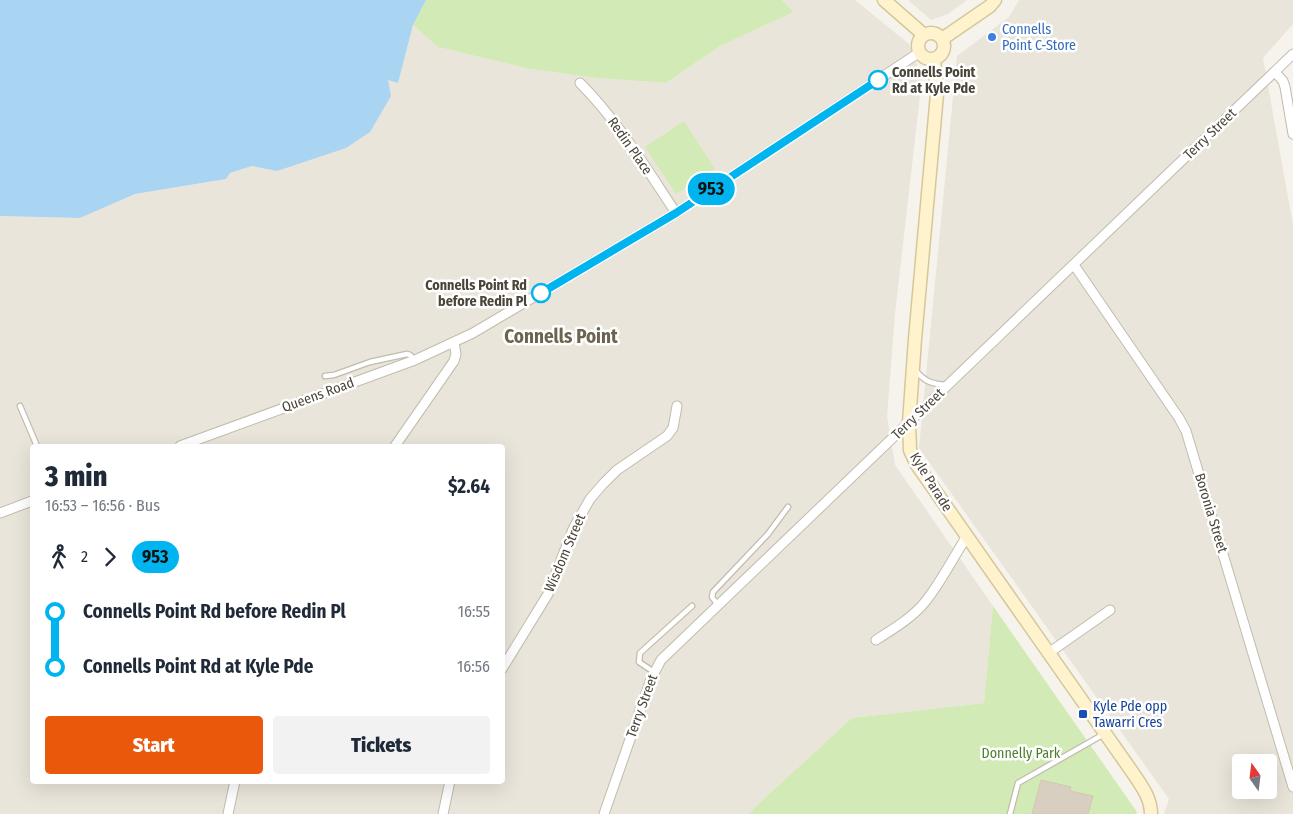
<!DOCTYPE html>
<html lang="en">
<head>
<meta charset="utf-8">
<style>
	:root { --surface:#fff; --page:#f2f2f3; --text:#1f2937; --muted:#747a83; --accent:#ea580c }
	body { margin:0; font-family:"Fira Sans Condensed",sans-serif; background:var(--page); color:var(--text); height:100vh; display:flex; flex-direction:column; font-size:19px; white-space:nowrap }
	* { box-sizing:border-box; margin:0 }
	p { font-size:16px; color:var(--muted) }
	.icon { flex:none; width:28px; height:28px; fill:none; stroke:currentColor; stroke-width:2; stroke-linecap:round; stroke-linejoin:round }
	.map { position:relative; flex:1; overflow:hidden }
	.details { position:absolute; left:30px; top:444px; width:475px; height:340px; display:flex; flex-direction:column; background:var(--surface); border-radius:5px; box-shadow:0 5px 20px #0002 }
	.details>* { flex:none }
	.badge { padding:0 10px; border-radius:16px; font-size:18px; line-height:32px }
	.needle { width:32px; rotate:346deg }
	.tools { position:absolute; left:1232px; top:754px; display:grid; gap:10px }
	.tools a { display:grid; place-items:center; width:45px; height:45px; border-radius:5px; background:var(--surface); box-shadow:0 5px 20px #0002; font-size:25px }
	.map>.badge { position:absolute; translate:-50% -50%; box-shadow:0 0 0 2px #fff }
	.legs { display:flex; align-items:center; gap:8px; height:55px; padding:0 15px; font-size:16px }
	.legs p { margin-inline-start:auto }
	.overview { display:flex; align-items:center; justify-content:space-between; height:85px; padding:0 15px }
	h1 { font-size:28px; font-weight:800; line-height:38px }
	.action { display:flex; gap:10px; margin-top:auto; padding:10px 15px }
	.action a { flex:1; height:58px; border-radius:5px; background:var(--accent); color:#fff; font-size:20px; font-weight:800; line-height:58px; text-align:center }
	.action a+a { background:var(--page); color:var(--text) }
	ul { padding:0 15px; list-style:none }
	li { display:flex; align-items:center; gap:18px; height:55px; font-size:19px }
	li i { display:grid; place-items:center; width:8px; height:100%; margin:0 6px; background:currentColor }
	li i::after { content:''; width:12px; height:12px; margin:-6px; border:4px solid; border-radius:50%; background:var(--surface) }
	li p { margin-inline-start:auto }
	li:first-child i { background:linear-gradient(#0000 50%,currentColor 0) }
	li:last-child i { background:linear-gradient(currentColor 50%,#0000 0) }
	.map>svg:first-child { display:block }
	.residential { fill:#eae5da; fill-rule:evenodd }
	.green { fill:#d2eab5 }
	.water { fill:#a9d4f2 }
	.building { fill:#d8cfc1; stroke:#d3c7b4 }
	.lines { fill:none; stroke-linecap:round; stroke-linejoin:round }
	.lane-casing { stroke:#c2bbae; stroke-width:7 }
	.street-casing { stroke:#c2bbae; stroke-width:11 }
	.secondary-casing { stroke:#d6c79b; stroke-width:15 }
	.lane { stroke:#fff; stroke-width:4.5 }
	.street { stroke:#fff; stroke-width:9 }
	.secondary { stroke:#fff3cd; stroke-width:12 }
	.line-1-casing { stroke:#fff; stroke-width:11 }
	.line-1 { stroke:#00b5ef; stroke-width:8 }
	.shop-dot { fill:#3f7fe0; stroke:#fff; stroke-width:2 }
	.stop-1-dot { fill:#fff; stroke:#00b5ef; stroke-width:2.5 }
	.transit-dot { fill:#1a4fb4; stroke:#fff; stroke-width:2 }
	.labels { text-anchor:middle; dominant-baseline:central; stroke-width:5; stroke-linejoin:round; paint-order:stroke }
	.shop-label { font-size:14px; fill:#366cbe; stroke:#fff; text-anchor:start }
	.stop-label { font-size:14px; font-weight:bold; fill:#4b4439; stroke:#fff; text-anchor:start }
	.street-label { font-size:14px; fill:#4b4439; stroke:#fff }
	.transit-label { font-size:14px; fill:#164399; stroke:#fff; text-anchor:start }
	.park-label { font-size:14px; fill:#4a7f2a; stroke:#fff }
	.district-label { font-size:19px; font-weight:bold; fill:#6e6250; stroke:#fff }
</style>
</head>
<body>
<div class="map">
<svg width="1293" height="814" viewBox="0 0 1293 814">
	<rect width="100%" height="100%" fill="#f6f3ec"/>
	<path class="residential" d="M782,0H855L909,44L922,78L895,314L887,416L895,465L993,606L984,703L852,718L756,806L749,814H0V216L80,218L135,194L226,179L230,173L252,166L277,171L388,79L398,83L413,25L438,47L530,69L597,78L666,83L720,46L794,12ZM32,446H502V781H32Z
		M908,0H967L948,14L931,20Z
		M1019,0H1293V24L1263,58L1293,225V814H1164L1169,799L919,448L957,56L1009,17ZM1241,762H1269V790H1241Z"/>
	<path class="green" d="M426,0H782L794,12L720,46L666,83L597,78L530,69L438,47L413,25Z
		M684,121L715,169L676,194L645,147Z
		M993,606L1137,812L1136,814H749L756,806L852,718L984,703Z"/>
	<path class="water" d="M0,0H426L413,25L398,83L388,80L391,96L370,132L346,148L277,171L252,166L230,173L226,179L135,194L80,218L0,216Z"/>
	<path class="building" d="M1041,780L1071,787L1070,791L1093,796L1088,814H1032Z"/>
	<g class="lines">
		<g class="lane-casing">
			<path id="lane" d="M915,370C925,382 932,384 947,385
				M325,376L334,375L370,362L407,354L410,355L415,360
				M20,406L37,446
				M718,605L712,597L713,592L768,534L788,507
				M654,672L639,662L640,653L692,606
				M1010,814L1018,783L1104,734"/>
		</g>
		<g class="street-casing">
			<path id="street" d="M1275,72L1283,81L1285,87L1293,134
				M580,83C618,121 646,168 676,213
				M1074,265L1179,418L1186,431L1293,787
				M180,446L415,360L473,333L676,213L920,52
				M395,446L454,361L456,354L454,343
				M0,513L32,501
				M876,640C893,629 912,618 925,602C941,582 953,558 967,536
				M1050,652L1110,610
				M502,669L548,594L573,529L590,499L603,484L617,470L667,436L673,428L677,406
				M228,814L235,781
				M443,814L450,781
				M604,814L651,679L661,660L1293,54"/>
		</g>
		<g class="secondary-casing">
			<path id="secondary" d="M884,0L924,35
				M918 46a13 13 0 1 1 26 0a13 13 0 1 1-26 0Z
				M942,39L990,6L995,0
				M934,59L937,94L915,339L909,423L910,450L917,465L1135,776C1143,788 1151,799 1151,814"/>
		</g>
		<use href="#lane" class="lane"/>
		<use href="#street" class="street"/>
		<use href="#secondary" class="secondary"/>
	</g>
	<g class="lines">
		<g class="line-1-casing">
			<path id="line-1" d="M541,293L676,213L878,80"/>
		</g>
		<use href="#line-1" class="line-1"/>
	</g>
	<circle class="shop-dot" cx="992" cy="37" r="5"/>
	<g class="stop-1-dot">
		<circle cx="878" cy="80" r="9"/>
		<circle cx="541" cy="293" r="9"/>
	</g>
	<rect class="transit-dot" x="1078" y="709" width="10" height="10" rx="2.5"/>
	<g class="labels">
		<g class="shop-label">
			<text x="1002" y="29">Connells<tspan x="1002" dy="16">Point C-Store</tspan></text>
		</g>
		<g class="stop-label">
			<text x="892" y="72">Connells Point<tspan x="892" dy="16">Rd at Kyle Pde</tspan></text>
			<text x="527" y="285" text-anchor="end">Connells Point Rd<tspan x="527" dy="16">before Redin Pl</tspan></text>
		</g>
		<g class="street-label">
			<text transform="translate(1210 134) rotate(-44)">Terry Street</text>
			<text transform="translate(630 146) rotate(55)">Redin Place</text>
			<text transform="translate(318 395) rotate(-20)">Queens Road</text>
			<text transform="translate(918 414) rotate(-44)">Terry Street</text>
			<text transform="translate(931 482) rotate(58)">Kyle Parade</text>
			<text transform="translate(1211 513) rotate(73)">Boronia Street</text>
			<text transform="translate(565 553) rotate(-67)">Wisdom Street</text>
			<text transform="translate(642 706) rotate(-70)">Terry Street</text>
		</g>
		<g class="transit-label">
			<text x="1093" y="706">Kyle Pde opp<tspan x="1093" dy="16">Tawarri Cres</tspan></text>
		</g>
		<g class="park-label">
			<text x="1021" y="753">Donnelly Park</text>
		</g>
		<g class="district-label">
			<text x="561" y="336">Connells Point</text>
		</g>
	</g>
</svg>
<div class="tools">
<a><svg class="needle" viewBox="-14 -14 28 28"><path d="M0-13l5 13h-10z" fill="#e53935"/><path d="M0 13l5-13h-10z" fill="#747a83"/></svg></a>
</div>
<b class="badge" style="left:711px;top:189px;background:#00b5ef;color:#111">953</b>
<section class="details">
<div class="overview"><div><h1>3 min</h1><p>16:53 – 16:56 · Bus</p></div><b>$2.64</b></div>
<div class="legs"><svg class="icon" aria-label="walk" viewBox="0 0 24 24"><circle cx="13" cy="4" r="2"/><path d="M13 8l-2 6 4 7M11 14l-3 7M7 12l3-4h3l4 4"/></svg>2<svg class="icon" aria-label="forward" viewBox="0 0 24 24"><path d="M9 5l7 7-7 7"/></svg><b class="badge" style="background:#00b5ef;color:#111">953</b></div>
<ul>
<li><i style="color:#00b5ef"></i><b>Connells Point Rd before Redin Pl</b><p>16:55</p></li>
<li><i style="color:#00b5ef"></i><b>Connells Point Rd at Kyle Pde</b><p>16:56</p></li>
</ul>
<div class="action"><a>Start</a><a>Tickets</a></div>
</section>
</div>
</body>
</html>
